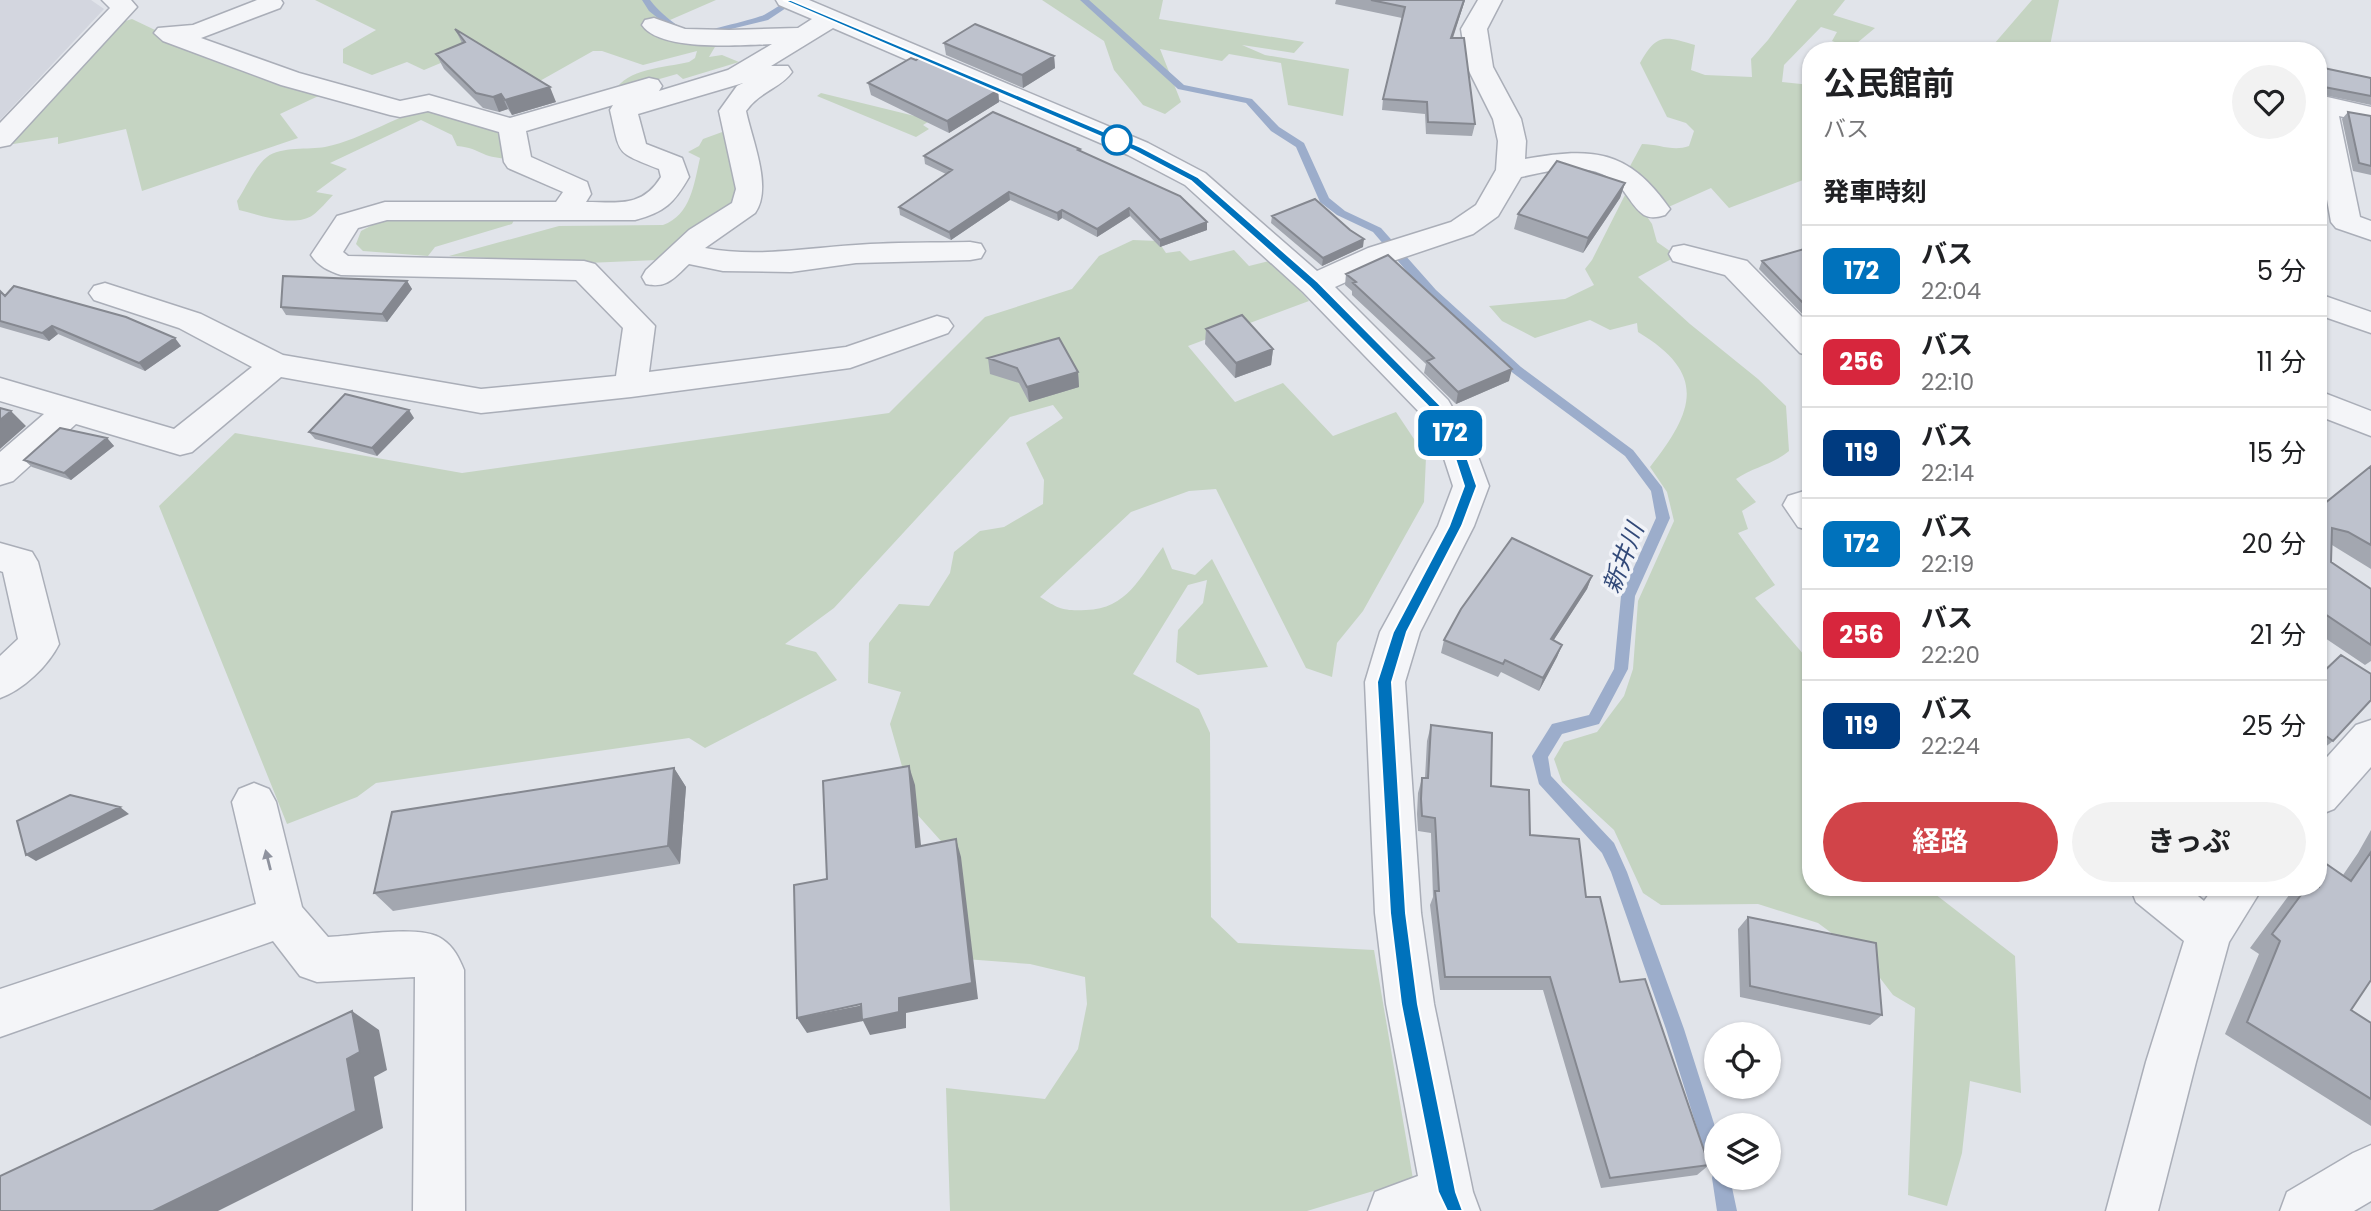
<!DOCTYPE html>
<html lang="ja">
<head>
<meta charset="utf-8">
<style>
	:root { --surface:#fff; --page:#f2f2f2; --text:#202124; --muted:#757577; --line:#e0e0e0; --accent:#d14449 }
	body { margin:0; font-family:Poppins,"Noto Sans JP",sans-serif; background:var(--page); color:var(--text); height:100vh; display:flex; flex-direction:column; font-size:26px; white-space:nowrap }
	* { box-sizing:border-box; margin:0 }
	p { font-size:23px; color:var(--muted) }
	.icon { flex:none; width:38px; height:38px; fill:none; stroke:currentColor; stroke-width:2; stroke-linecap:round; stroke-linejoin:round }
	.map { position:relative; flex:1; overflow:hidden }
	.side { position:absolute; left:1802px; top:42px; width:525px; height:854px; display:flex; flex-direction:column; background:var(--surface); border-radius:28px; box-shadow:0 2px 5px #0004 }
	.side>* { flex:none }
	.badge { padding:0 14px; border-radius:10px; font-size:24px; line-height:46px }
	.buttons { position:absolute; left:1704px; top:1022px; display:grid; gap:14px }
	.buttons a { display:grid; place-items:center; width:77px; height:77px; border-radius:50%; background:var(--surface); box-shadow:0 2px 5px #0004; font-size:35px }
	.map>.badge { position:absolute; translate:-50% -50%; box-shadow:0 0 0 4px #fff }
	h2 { padding:0 21px; font-size:26px; line-height:63px }
	.round { display:grid; place-items:center; flex:none; width:74px; height:74px; border-radius:37px; background:var(--page) }
	.headline { display:flex; align-items:center; justify-content:space-between; height:119px; padding:0 21px }
	h1 { font-size:33px; font-weight:700; line-height:52px }
	.primary-button { display:flex; gap:14px; margin-top:auto; padding:14px 21px }
	.primary-button a { flex:1; height:80px; border-radius:42px; background:var(--accent); color:#fff; font-size:28px; font-weight:700; line-height:80px; text-align:center }
	.primary-button a+a { background:var(--page); color:var(--text) }
	ul { padding:0; list-style:none }
	li { display:flex; align-items:center; gap:21px; height:91px; padding:0 21px; border-top:2px solid var(--line) }
	li div { flex:1 }
	li b { display:block; font-size:26px }
	li em { font-style:normal }
	li .badge { min-width:77px; font-weight:700; text-align:center }
	.map>svg:first-child { display:block }
	.built { fill:#d3d6df }
	.green { fill:#c5d4c2 }
	.lines { fill:none; stroke-linecap:round; stroke-linejoin:round }
	.stream { fill:#9cadcb; fill-rule:evenodd }
	.minor-casing { stroke:#aaaeb8; stroke-width:3 }
	.minor { fill:#f4f5f8; fill-rule:evenodd }
	.wall { fill:#a3a7b0 }
	.shaded-wall { fill:#858890 }
	.building { fill:#bec2cd; stroke:#858890; stroke-width:2 }
	.oneway { fill:#8e929e }
	.line { fill:#0072bc; stroke:#fff; stroke-width:2 }
	.stop-dot { fill:#fff; stroke:#0072bc; stroke-width:3.5 }
	.labels { text-anchor:middle; dominant-baseline:central; stroke-width:7; stroke-linejoin:round; paint-order:stroke }
	.water-label { font-size:24px; font-style:italic; fill:#324978; stroke:#f1f3f8 }
</style>
</head>
<body>
<div class="map">
<svg width="2371" height="1211" viewBox="0 0 2371 1211">
	<rect width="100%" height="100%" fill="#e1e4ea"/>
	<path class="built" d="M0,0H91L104,9L0,120Z"/>
	<path class="green" d="M315,0H716L670,20L664,16L650,23L719,40L709,57L722,55L739,62L683,79L677,74L614,92C627,68 664,68 689,62L695,58L697,51L643,65L602,51H593L538,82L474,49L424,70L407,62L372,75L343,63V49L376,30Z
		M1042,0H1163L1159,19L1304,42L1294,53L1242,45L1265,55L1349,69L1343,116L1288,105L1281,63L1229,54L1222,61L1160,49L1181,102L1165,114L1143,105L1114,70L1104,41Z
		M1797,0H1845L1833,15L1875,28L1851,48L1832,41L1837,32L1821,27L1784,65L1782,82L1811,85V177L1729,208L1711,188L1664,209L1629,168L1642,144C1659,144 1673,152 1689,146L1694,131L1686,123L1667,117L1640,63C1657,33 1664,36 1695,45L1691,70L1705,75L1752,77L1751,59L1768,40Z
		M2032,0H2059L2049,51H1988Z
		M132,19L176,40L327,92L280,114L298,138L142,191L126,129L58,144V137L7,145L122,22Z
		M821,93L931,120L923,125L929,129L916,137L817,96Z
		M437,106L506,127L510,161C502,157 494,158 486,155C475,150 470,147 457,146L452,135L421,120L330,163L347,169L316,192L333,195C327,201 320,210 313,215C295,228 259,215 239,210L237,201C246,188 255,166 267,157C281,146 309,150 325,147C365,139 398,113 437,106Z
		M725,131L739,196L726,215L680,237L657,260L587,263L449,256L559,226L663,225C691,215 694,184 700,158L688,152L699,146L703,139Z
		M1628,189L1652,224L1657,242L1677,256L1638,277L1690,324L1758,379L1786,406L1789,451C1774,464 1753,467 1736,479L1756,502L1742,511L1748,529L1738,533L1775,585L1755,598L1811,663V887H1926L2015,956L2021,1093L1970,1081L1962,1153L1947,1206L1908,1195L1915,1008L1893,995L1864,957L1818,923L1758,904L1661,905L1643,893L1614,830L1562,782L1554,759L1564,742L1597,732L1624,696L1633,669L1638,601L1674,521L1667,492L1650,467C1694,411 1708,374 1638,332L1637,323L1610,330L1590,320L1535,338L1502,321L1489,306L1565,299L1594,285L1585,269L1592,260Z
		M515,218L512,224L435,247L428,256L363,251L356,244L361,231L382,220Z
		M1133,240L1158,241L1166,253L1180,251L1190,261L1234,250L1249,266L1273,260L1309,301L1188,346L1235,402L1283,383L1333,436L1396,412L1426,457L1424,502L1363,611L1337,643L1332,677L1306,668L1216,489L1189,491L1131,512L1040,597C1059,609 1063,611 1086,610C1127,609 1140,577 1163,547L1172,569L1195,575L1212,559L1268,667L1198,675L1176,662L1178,630L1203,603L1207,580L1188,585L1133,674L1199,709L1210,733L1211,917L1238,943L1374,950L1413,1179L1307,1211H950L946,1088L1045,1099L1078,1049L1087,1004L1085,977L1030,964L965,959L958,860L915,812L890,724L901,692L868,683L869,643L899,604L929,606L950,573L954,552L980,531L1004,527L1043,504L1044,480L1026,443L1063,418L1053,405L1010,417L834,608L785,644L816,652L837,680L705,748L689,738L376,783L357,797L287,824L159,506L235,433L462,473L889,413L985,317L1072,289L1099,256Z"/>
	<g class="lines">
		<path class="stream" d="M642,0H650C659,12 679,30 694,32C701,33 757,18 764,15C777,8 784,0 798,0L768,20L694,38L669,27L649,11Z
			M1080,0H1089L1184,85L1252,99L1279,127L1304,143L1329,198L1345,211L1381,228L1436,290L1521,367L1633,450L1662,487L1670,518L1635,596L1628,669L1599,724L1562,734L1548,757L1551,776L1614,843L1627,872L1684,1029L1717,1133V1178H1730L1737,1211H1717L1712,1178L1714,1171L1710,1170L1708,1163L1666,1029L1611,872L1602,853L1539,784L1532,756L1552,724L1589,715L1614,669L1621,596L1656,518L1651,491L1625,456L1513,373L1428,296L1373,232L1337,215L1320,202L1296,147L1271,131L1246,103L1178,89Z"/>
		<g class="minor-casing">
			<path id="minor" d="M102,0H131L137,7L10,145L0,147V123L110,8Z
				M257,0H281L283,3L280,8L201,38L299,73L400,101L429,95L510,118L649,78L658,80L662,86L659,91L728,70L772,44C742,45 660,52 642,25L645,20L654,18L685,29L729,30L798,28L812,19L779,5L776,0H809L1148,143L1205,173L1317,271L1368,248L1451,222L1476,205L1496,170L1498,141L1493,119L1467,67L1461,29L1478,0H1502L1487,29L1493,67L1521,119L1526,141L1525,159C1593,147 1628,149 1670,209L1665,215C1659,217 1651,219 1644,215C1628,204 1626,184 1602,174C1577,163 1545,172 1521,177L1498,216L1473,234L1390,262L1335,287L1448,400L1473,443L1489,486L1474,526L1420,632L1405,682L1421,913L1434,1004L1473,1192L1480,1211H1368L1375,1192L1418,1176L1386,1004L1375,913L1365,682L1380,632L1438,526L1453,486L1439,443L1423,416L1303,292L1185,185L1128,155L833,28L771,66H788L792,72C781,88 760,91 746,111C752,140 773,188 755,213L705,248C756,258 805,248 856,245C894,242 932,243 970,242L981,244L985,251L981,258L970,260L856,263L791,272L723,271L689,264C675,277 667,289 646,284L642,277L646,270L689,230L732,203L736,189L719,111L737,86L743,83L638,114L646,144L682,158L689,177C674,203 665,212 635,220H387L358,228L343,252L348,256L584,261L595,264L655,326L649,372L846,347L937,316L948,319L953,326L948,333L850,368L631,397L481,413L281,377L192,452L180,455L76,424L13,481L0,485V452L44,414L0,401V378L174,429L252,367L179,328L94,300L89,293L94,286L105,283L201,314L283,355L481,389L616,376L623,328L576,280L341,275C329,271 318,266 311,255L337,216L385,202H556L563,192L508,168L504,162L499,132L428,111L400,117L390,115L281,85L163,41L154,33L158,28L193,25ZM613,105L610,110C621,156 614,151 659,169L661,177C642,208 618,202 586,202L591,194L587,182L531,157L526,131Z
				M2323,96L2371,107V123L2339,116L2360,217L2371,221V240L2336,228L2331,222L2319,154V97Z
				M1684,245L1747,261L1811,326V356L1800,353L1725,275L1673,261L1669,254L1673,247Z
				M2319,294L2371,312V333L2319,315Z
				M2319,391L2371,411V436L2319,416Z
				M1811,489V531L1798,527L1783,505L1788,496Z
				M0,543L32,552L38,562L59,644C48,666 23,690 0,698V656L18,639L3,572L0,571Z
				M2371,720V767L2334,809L2319,815V766L2356,725Z
				M254,783L269,789L276,802L302,907L328,937C355,936 421,924 442,939C454,947 459,958 464,970L465,1211H413L415,977L317,982L300,976L273,941L0,1037V989L256,904L232,802L239,789Z
				M2130,887H2187L2204,901L2214,887H2263L2229,942L2196,1062L2158,1211H2106L2146,1062L2184,941L2136,902Z
				M2371,1145V1201L2354,1211H2280L2287,1192L2353,1153Z"/>
		</g>
		<use href="#minor" class="minor"/>
	</g>
	<path class="wall" d="M1336,0H1465L1453,38L1475,124L1472,136L1426,134L1425,114L1382,110L1383,99L1402,18L1335,4Z
		M455,29L556,102L512,115L508,109L499,112L483,108L444,69L436,54L462,43Z
		M944,43L1054,56L1055,68L1023,88L946,55Z
		M2319,67L2371,78V105L2324,95L2322,115L2319,119Z
		M868,83L998,90L999,102L949,133L871,95Z
		M2348,112L2371,116V175L2353,171L2342,119Z
		M1080,149L1081,151L1207,222V230L1160,247L1130,216L1097,237L1062,218L1058,221L1010,200L951,240L900,215L899,207L946,174L925,164L924,156Z
		M1625,183L1620,198L1583,253L1514,229L1518,214Z
		M1272,216L1363,247L1322,266L1271,223Z
		M1811,247V323L1759,269L1762,261Z
		M1346,274L1509,381L1456,404L1424,373L1426,364L1352,295V291L1345,285Z
		M407,281L412,289L387,322L286,315L281,307Z
		M0,291L5,296L181,346L145,371L58,334L49,341L0,327Z
		M1206,329L1273,349L1271,365L1235,378L1205,344Z
		M988,358L1078,372L1079,387L1029,402L1019,383L990,374Z
		M414,418L377,456L315,439L309,432Z
		M107,438L114,446L71,480L32,467L24,460Z
		M2371,466V569L2332,545L2331,562L2371,589V661L2365,665L2319,634V508Z
		M1592,576L1587,589L1553,641L1562,645L1557,657L1539,691L1501,672L1498,677L1441,653L1444,640Z
		M2341,655L2333,741L2324,748L2319,744V675Z
		M1431,725L1491,786L1530,835L1586,897L1620,982L1709,1165L1697,1175L1601,1188L1543,990H1440L1430,905L1433,897L1431,833L1418,831L1417,814L1418,793L1422,778H1425L1427,741Z
		M674,768L686,787L680,864L393,911L374,893Z
		M2371,830V980L2351,1010L2371,1023V1126L2225,1034L2259,954L2250,948L2295,887H2319V867L2325,863L2343,875L2358,853Z
		M1748,917L1882,1015L1870,1025L1740,997L1738,929Z"/>
	<path class="shaded-wall" d="M1464,0H1465L1449,49L1451,38Z
		M1054,56L1055,68L1023,88L1022,75Z
		M550,87L556,102L512,115L505,100Z
		M998,90L999,102L949,133L947,121Z
		M501,94L508,109L499,112L493,97Z
		M1625,183L1620,198L1583,253L1588,238Z
		M1009,192L1010,200L951,240L949,232Z
		M1129,208L1130,216L1097,237V229Z
		M1062,210V218L1058,221L1057,213Z
		M1207,222V230L1160,247V240Z
		M1364,239L1363,247L1322,266L1323,258Z
		M407,281L412,289L387,322L382,314Z
		M52,326L58,334L49,341L42,333Z
		M175,338L181,346L145,371L139,363Z
		M1273,349L1271,365L1235,378L1236,363Z
		M1512,369L1509,381L1456,404L1458,392Z
		M1078,372L1079,387L1029,402L1027,387Z
		M409,410L414,418L377,456L372,448Z
		M11,411L26,426L0,449V420Z
		M107,438L114,446L71,480L64,473Z
		M1592,576L1587,589L1546,652L1551,639Z
		M1562,645L1557,657L1539,691L1543,678Z
		M909,766L915,785L923,865L916,847Z
		M674,768L686,787L680,864L668,846Z
		M120,807L129,814L36,861L26,855Z
		M956,839L961,857L978,999L906,1013V1028L870,1035L863,1021L807,1033L797,1018L899,998Z
		M352,1011L379,1030L387,1070L374,1077L383,1128L218,1211H153L347,1059Z"/>
	<path class="building" d="M1371,0H1464L1451,38H1464L1475,124L1428,122L1427,102L1383,99L1405,7Z
		M975,24L1054,56L1022,75L944,43Z
		M455,29L550,87L505,100L501,94L493,97L476,93L436,54L465,42Z
		M920,57L998,90L947,121L868,83L911,58L916,60Z
		M2319,67L2371,78V96L2324,87L2322,115Z
		M993,112L1080,149L1078,150L1180,196L1207,222L1160,240L1129,208L1097,229L1062,210L1057,213L1009,192L949,232L899,207L952,170L924,156Z
		M2348,112L2371,116V166L2359,163Z
		M1557,161L1625,183L1588,238L1518,214Z
		M1315,199L1350,230L1364,239L1323,258L1272,216Z
		M1811,247V311L1762,261Z
		M1388,255L1512,369L1458,392L1427,361L1434,358L1353,283L1356,282L1346,274Z
		M283,276L407,281L382,314L281,307Z
		M14,286L126,317L175,338L139,363L52,326L42,333L0,321V291L5,296Z
		M1242,315L1273,349L1236,363L1206,329Z
		M1059,338L1078,372L1027,387L1017,368L988,358Z
		M345,394L409,410L372,448L309,432Z
		M0,408L11,411L0,420Z
		M60,428L107,438L64,473L24,460Z
		M2371,466V545L2348,532L2332,528L2331,562L2371,589V645L2319,610V508Z
		M1512,538L1592,576L1551,639L1562,645L1543,678L1505,660L1503,664L1444,640L1461,609Z
		M2341,655L2371,674V700L2333,741L2319,731V676Z
		M1431,725L1492,733L1491,786L1529,790L1530,835L1579,839L1586,897H1600L1620,982L1645,979L1709,1165L1610,1178L1550,977H1445L1435,891H1439L1435,818L1422,816L1421,799L1422,778H1428Z
		M909,766L916,847L956,839L972,983L899,998V1012L862,1020L861,1004L797,1018L794,885L827,879L823,781Z
		M674,768L668,846L374,893L392,812Z
		M70,795L120,807L26,855L17,821Z
		M2371,852V980L2351,1010L2371,1023V1099L2247,1022L2280,941L2272,934L2307,887H2319V871L2325,863L2351,881Z
		M1748,917L1876,943L1882,1015L1750,986Z
		M352,1011L360,1052L347,1059L356,1111L153,1211H0V1176Z"/>
	<defs><path id="oneway-solid" d="M-6-.8H1V-3.2L6.5 0L1 3.2V.8H-6Z" transform="scale(1.75)"/></defs>
	<use class="oneway" href="#oneway-solid" transform="translate(268 860) rotate(-104)"/>
	<path class="line" d="M783,0H791L1141,147L1198,177L1318,282L1440,405L1462,443L1477,486L1462,526L1407,632L1392,682L1406,913L1418,1004L1456,1192L1463,1211H1447L1438,1192L1401,1004L1390,913L1377,682L1393,632L1449,526L1464,486L1450,443L1432,410L1310,287L1191,181L1134,151Z"/>
	<circle class="stop-dot" cx="1117" cy="140" r="14"/>
	<g class="labels">
		<g class="water-label">
			<text transform="translate(1623 558) rotate(-69)">新井川</text>
		</g>
	</g>
</svg>
<div class="buttons">
<a><svg class="icon" aria-label="locate" viewBox="0 0 24 24"><circle cx="12" cy="12" r="6"/><path d="M12 2v4M12 18v4M2 12h4M18 12h4"/></svg></a>
<a><svg class="icon" aria-label="layers" viewBox="0 0 24 24"><path d="M12 4l9 5-9 5-9-5zM3 14l9 5 9-5"/></svg></a>
</div>
<b class="badge" style="left:1450px;top:433px;background:#0072bc;color:#fff">172</b>
<section class="side">
<div class="headline"><div><h1>公民館前</h1><p>バス</p></div><a class="round"><svg class="icon" aria-label="heart" viewBox="0 0 24 24"><path d="M12 20l-8-8c-3-5 5-10 8-4 3-6 11-1 8 4z"/></svg></a></div>
<h2>発車時刻</h2>
<ul>
<li><span class="badge" style="background:#0072bc;color:#fff">172</span><div><b>バス</b><p>22:04</p></div><em>5 分</em></li>
<li><span class="badge" style="background:#d7263d;color:#fff">256</span><div><b>バス</b><p>22:10</p></div><em>11 分</em></li>
<li><span class="badge" style="background:#003b80;color:#fff">119</span><div><b>バス</b><p>22:14</p></div><em>15 分</em></li>
<li><span class="badge" style="background:#0072bc;color:#fff">172</span><div><b>バス</b><p>22:19</p></div><em>20 分</em></li>
<li><span class="badge" style="background:#d7263d;color:#fff">256</span><div><b>バス</b><p>22:20</p></div><em>21 分</em></li>
<li><span class="badge" style="background:#003b80;color:#fff">119</span><div><b>バス</b><p>22:24</p></div><em>25 分</em></li>
</ul>
<div class="primary-button"><a>経路</a><a>きっぷ</a></div>
</section>
</div>
</body>
</html>
